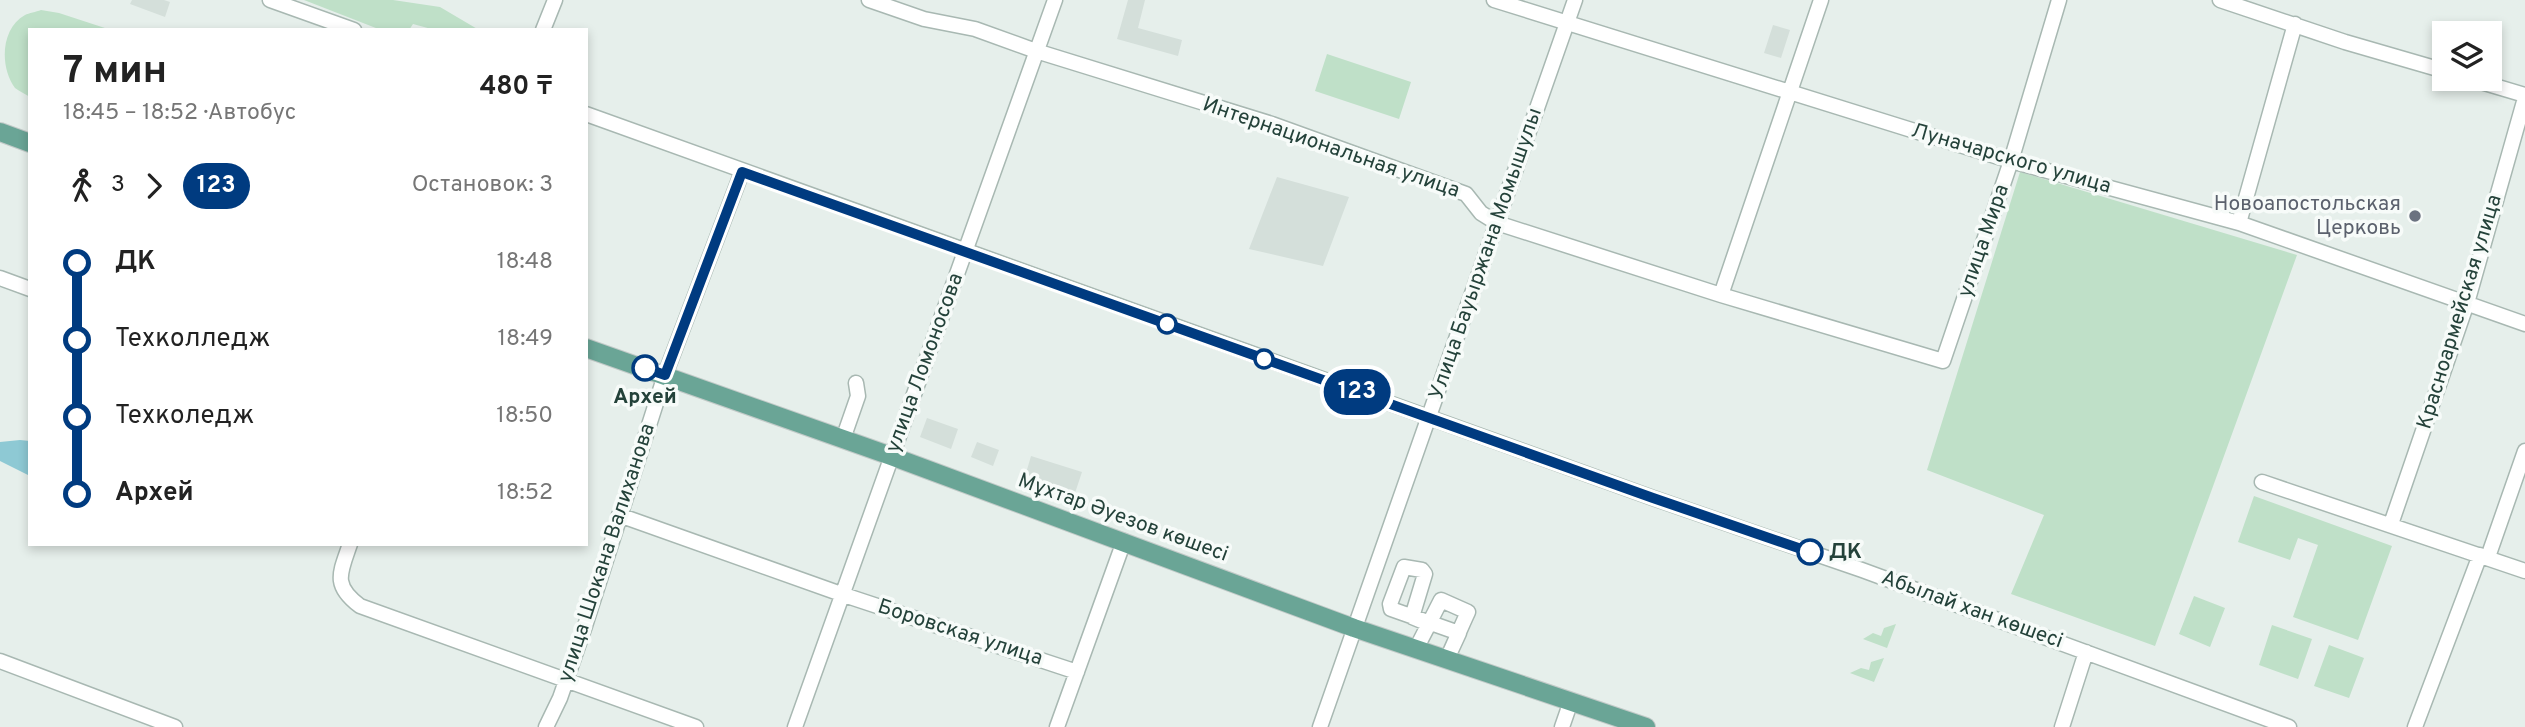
<!DOCTYPE html>
<html lang="ru">
<head>
<meta charset="utf-8">
<style>
	:root { --surface:#fff; --page:#f6f6f6; --text:#222; --muted:#767676 }
	body { margin:0; font-family:Overpass,sans-serif; background:var(--page); color:var(--text); height:100vh; display:flex; flex-direction:column; font-size:26px; white-space:nowrap }
	* { box-sizing:border-box; margin:0 }
	p { font-size:23px; color:var(--muted) }
	.icon { flex:none; width:38px; height:38px; fill:none; stroke:currentColor; stroke-width:2; stroke-linecap:round; stroke-linejoin:round }
	.map { position:relative; flex:1; overflow:hidden }
	.side { position:absolute; left:28px; top:28px; width:560px; height:518px; display:flex; flex-direction:column; background:var(--surface); border-radius:0px; box-shadow:0 4px 10px #0003 }
	.side>* { flex:none }
	.badge { padding:0 14px; border-radius:23px; font-size:24px; line-height:46px }
	.tools { position:absolute; left:2432px; top:21px; display:grid; gap:14px }
	.tools a { display:grid; place-items:center; width:70px; height:70px; border-radius:0px; background:var(--surface); box-shadow:0 4px 10px #0003; font-size:35px }
	.map>.badge { position:absolute; translate:-50% -50%; box-shadow:0 0 0 4px #fff }
	.legs { display:flex; align-items:center; gap:10px; height:77px; padding:0 35px; font-size:23px }
	.legs p { margin-inline-start:auto }
	.summary { display:flex; align-items:center; justify-content:space-between; height:119px; padding:0 35px }
	h1 { font-size:38px; font-weight:700; line-height:52px }
	ul { padding:0 35px; list-style:none }
	li { display:flex; align-items:center; gap:24px; height:77px; font-size:26px }
	li i { display:grid; place-items:center; width:10px; height:100%; margin:0 9px; background:currentColor }
	li i::after { content:''; width:18px; height:18px; margin:-9px; border:5px solid; border-radius:50%; background:var(--surface) }
	li p { margin-inline-start:auto }
	li:first-child i { background:linear-gradient(#0000 50%,currentColor 0) }
	li:last-child i { background:linear-gradient(currentColor 50%,#0000 0) }
	.map>svg:first-child { display:block }
	.built { fill:#d4dfda }
	.green { fill:#bfe0c8 }
	.water { fill:#8ec9d4 }
	.lines { fill:none; stroke-linecap:round; stroke-linejoin:round }
	.minor-casing { stroke:#a8b8b2; stroke-width:17 }
	.major-casing { stroke:#c2cac8; stroke-width:20 }
	.minor { stroke:#fff; stroke-width:14 }
	.major { stroke:#6aa596; stroke-width:18 }
	.line-1-casing { stroke:#fff; stroke-width:16 }
	.line-1 { stroke:#003b80; stroke-width:10 }
	.worship-dot { fill:#6b7280; stroke:#f7fbf9; stroke-width:2.5 }
	.stop-1-dot { fill:#fff; stroke:#003b80; stroke-width:3.5 }
	.labels { text-anchor:middle; dominant-baseline:central; stroke-width:7; stroke-linejoin:round; paint-order:stroke }
	.street-label { font-size:21px; fill:#24423a; stroke:#f7fbf9 }
	.worship-label { font-size:21px; fill:#5b616d; stroke:#f7fbf9; text-anchor:end }
	.stop-label { font-size:21px; font-weight:bold; fill:#24423a; stroke:#f7fbf9 }
</style>
</head>
<body>
<div class="map">
<svg width="2525" height="727" viewBox="0 0 2525 727">
	<rect width="100%" height="100%" fill="#e6efeb"/>
	<path class="built" d="M132,0H164L170,2L165,17L130,4Z
		M1128,0H1145L1138,28L1182,40L1178,56L1117,39Z
		M1773,25L1790,30L1781,58L1764,53Z
		M1277,177L1349,197L1323,266L1249,249Z
		M927,418L958,429L951,449L920,437Z
		M977,442L999,450L993,466L971,457Z
		M1031,456L1082,472L1074,496L1024,480Z"/>
	<path class="green" d="M304,0H393L440,7L479,30H435L413,24L409,30H381Z
		M41,10L59,13L111,30H30V97C25,94 19,91 15,88C0,68 0,29 25,15C29,13 36,12 41,10Z
		M1327,54L1411,82L1399,119L1315,91Z
		M2020,172L2297,255L2155,646L2011,594L2044,515L1927,470Z
		M2254,496L2392,546L2358,640L2293,617L2318,545L2298,538L2290,560L2238,542Z
		M2194,596L2225,608L2210,647L2179,634Z
		M1896,624L1887,648L1863,639L1873,633L1881,636L1884,628Z
		M2272,625L2312,639L2298,679L2259,665Z
		M2329,645L2364,658L2349,698L2314,686Z
		M1884,658L1874,682L1850,673L1861,668L1869,670L1871,662Z"/>
	<path class="water" d="M20,440L30,441V476L0,461V442Z"/>
	<g class="lines">
		<g class="minor-casing">
			<path id="minor" d="M270,0L354,30
				M869,0L924,19L975,29L1036,51L1272,124L1466,194L1481,213L1497,223L1721,295L1943,361L2011,161L2059,0
				M1494,0L2011,161L2239,223L2525,324
				M2220,0L2345,42L2445,71
				M543,30L555,0
				M2471,79L2525,95
				M586,114L1653,498L1862,570L2289,727
				M2239,223L2295,24
				M0,278L30,289
				M1721,295L1821,0
				M843,439L858,396L856,383
				M2262,482L2525,571
				M619,515L844,595L1077,672
				M2391,524L2467,303L2525,98
				M350,544C340,573 332,585 360,606L696,727
				M2488,557L2525,451
				M1416,649L1429,624L1412,617L1425,574L1422,570L1404,567L1390,604L1391,609L1459,633L1447,659C1454,644 1461,627 1468,612L1441,600L1416,649
				M0,661L175,727
				M546,727L560,698L585,626L665,375L742,172
				M795,727L1055,0
				M1057,727L1124,541
				M1320,727L1575,0
				M1562,727L1571,701
				M2062,727L2086,652
				M2415,727L2480,555"/>
		</g>
		<g class="major-casing">
			<path id="major" d="M0,132L30,143
				M586,348L891,456L1354,628L1646,727"/>
		</g>
		<use href="#minor" class="minor"/>
		<use href="#major" class="major"/>
	</g>
	<g class="lines">
		<g class="line-1-casing">
			<path id="line-1" d="M645,368L665,375L742,172L1653,498L1810,552"/>
		</g>
		<use href="#line-1" class="line-1"/>
	</g>
	<circle class="worship-dot" cx="2415" cy="216" r="7"/>
	<g class="stop-1-dot">
		<circle cx="1167" cy="324" r="9"/>
		<circle cx="1264" cy="359" r="9"/>
		<circle cx="645" cy="368" r="12"/>
		<circle cx="1810" cy="552" r="12"/>
	</g>
	<g class="labels">
		<g class="street-label">
			<text transform="translate(1331 148) rotate(19)">Интернациональная улица</text>
			<text transform="translate(2011 159) rotate(16)">Луначарского улица</text>
			<text transform="translate(1984 241) rotate(-71)">улица Мира</text>
			<text transform="translate(1486 254) rotate(-71)">Улица Бауыржана Момышулы</text>
			<text transform="translate(2460 312) rotate(-73)">Красноармейская улица</text>
			<text transform="translate(925 363) rotate(-70)">улица Ломоносова</text>
			<text transform="translate(1123 518) rotate(20)">Мұхтар Әуезов көшесі</text>
			<text transform="translate(607 553) rotate(-72)">улица Шокана Валиханова</text>
			<text transform="translate(1972 610) rotate(20)">Абылай хан көшесі</text>
			<text transform="translate(960 633) rotate(18)">Боровская улица</text>
		</g>
		<g class="worship-label">
			<text x="2401" y="204">Новоапостольская<tspan x="2401" dy="24">Церковь</tspan></text>
		</g>
		<g class="stop-label">
			<text x="645" y="397">Архей</text>
			<text x="1829" y="552" text-anchor="start">ДК</text>
		</g>
	</g>
</svg>
<div class="tools">
<a><svg class="icon" aria-label="layers" viewBox="0 0 24 24"><path d="M12 4l9 5-9 5-9-5zM3 14l9 5 9-5"/></svg></a>
</div>
<b class="badge" style="left:1357px;top:392px;background:#003b80;color:#fff">123</b>
<section class="side">
<div class="summary"><div><h1>7 мин</h1><p>18:45 – 18:52 · Автобус</p></div><b>480 ₸</b></div>
<div class="legs"><svg class="icon" aria-label="walk" viewBox="0 0 24 24"><circle cx="13" cy="4" r="2"/><path d="M13 8l-2 6 4 7M11 14l-3 7M7 12l3-4h3l4 4"/></svg>3<svg class="icon" aria-label="forward" viewBox="0 0 24 24"><path d="M9 5l7 7-7 7"/></svg><b class="badge" style="background:#003b80;color:#fff">123</b><p>Остановок: 3</p></div>
<ul>
<li><i style="color:#003b80"></i><b>ДК</b><p>18:48</p></li>
<li><i style="color:#003b80"></i><span>Техколледж</span><p>18:49</p></li>
<li><i style="color:#003b80"></i><span>Техколедж</span><p>18:50</p></li>
<li><i style="color:#003b80"></i><b>Архей</b><p>18:52</p></li>
</ul>
</section>
</div>
</body>
</html>
